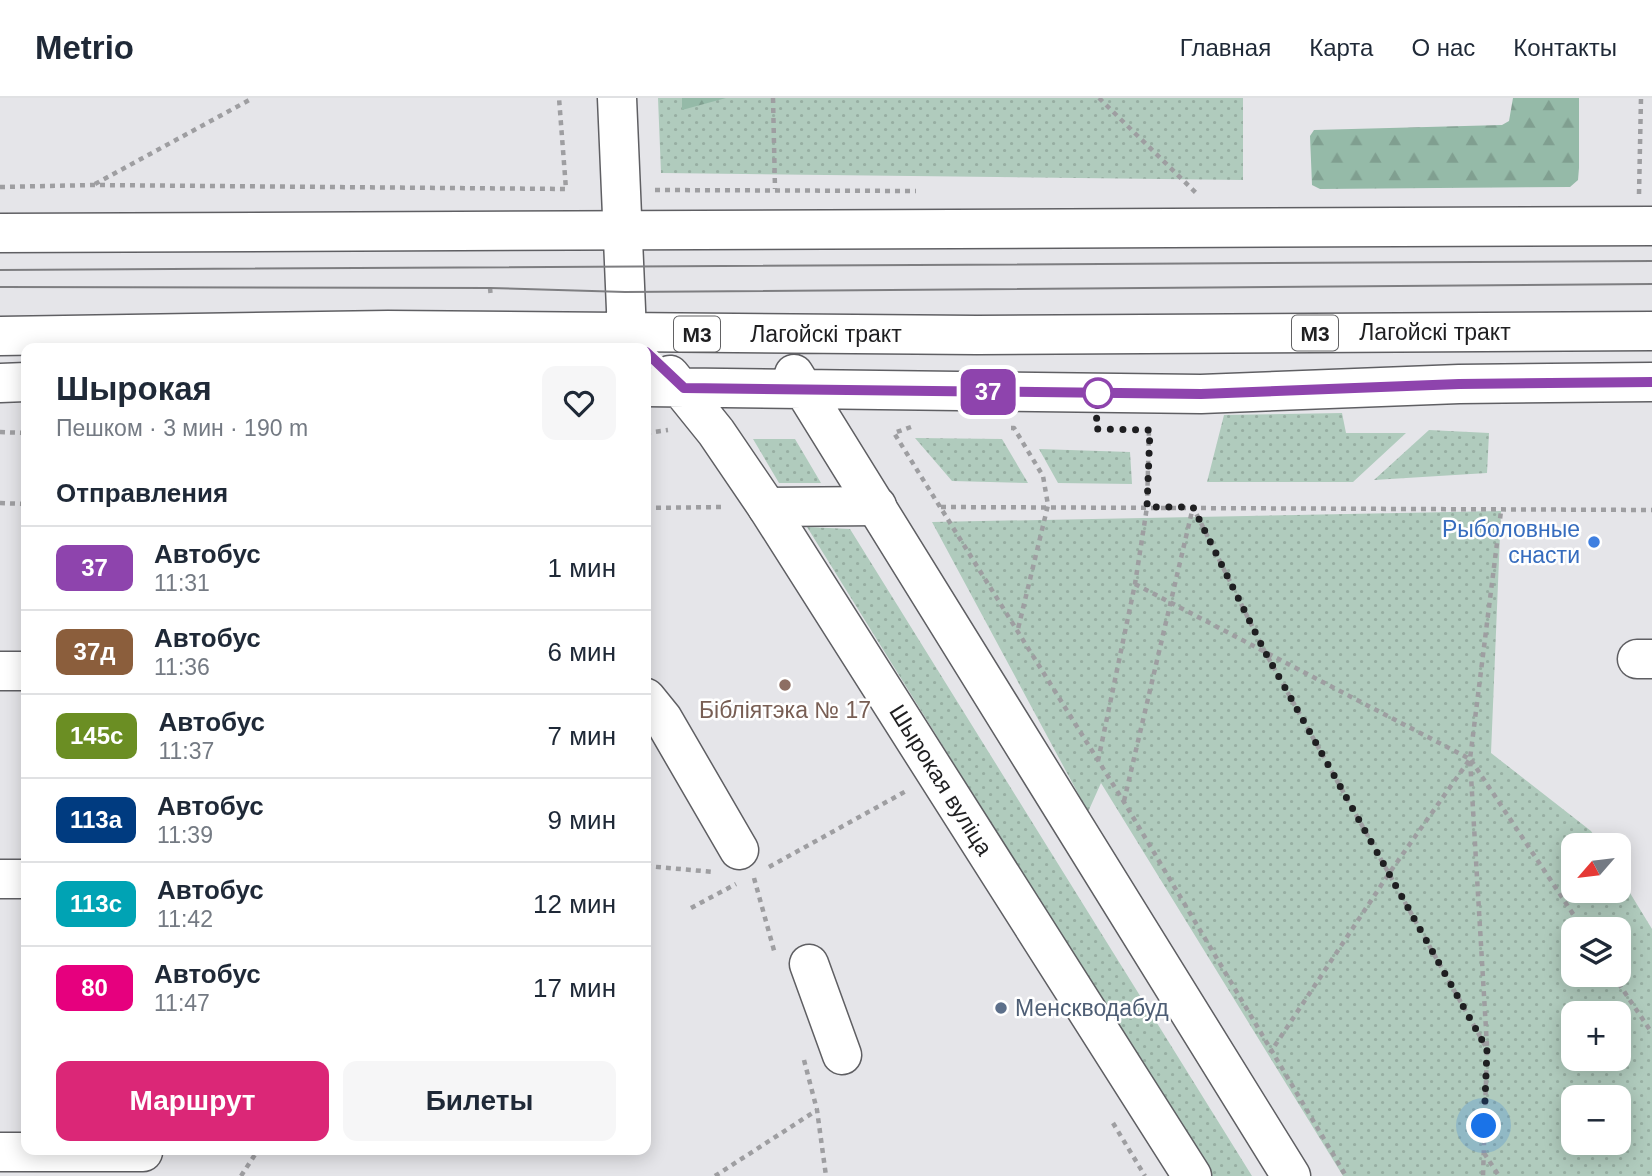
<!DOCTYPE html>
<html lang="ru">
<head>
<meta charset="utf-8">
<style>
	:root { --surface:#fff; --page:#f6f6f7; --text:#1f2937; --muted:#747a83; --line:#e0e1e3; --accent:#db2777 }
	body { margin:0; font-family:Arial,sans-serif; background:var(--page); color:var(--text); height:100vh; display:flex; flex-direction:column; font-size:26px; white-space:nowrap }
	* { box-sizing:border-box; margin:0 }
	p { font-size:23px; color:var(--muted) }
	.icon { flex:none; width:38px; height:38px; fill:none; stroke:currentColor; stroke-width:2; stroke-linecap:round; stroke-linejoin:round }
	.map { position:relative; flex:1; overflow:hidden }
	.sheet { position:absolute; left:21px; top:245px; width:630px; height:812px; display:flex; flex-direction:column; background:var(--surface); border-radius:14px; box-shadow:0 4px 18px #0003 }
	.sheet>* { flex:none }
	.badge { padding:0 14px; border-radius:10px; font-size:24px; line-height:46px }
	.needle { width:46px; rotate:242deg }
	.tools { position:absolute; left:1561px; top:735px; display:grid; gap:14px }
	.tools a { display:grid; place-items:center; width:70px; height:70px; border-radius:14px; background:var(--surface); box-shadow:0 4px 18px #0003; font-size:35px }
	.you { position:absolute; width:35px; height:35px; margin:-18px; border:5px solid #fff; border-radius:50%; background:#1a73e8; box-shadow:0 0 0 10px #1a73e833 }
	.map>.badge { position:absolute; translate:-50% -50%; box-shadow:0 0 0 4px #fff }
	h2 { padding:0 35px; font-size:26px; line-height:63px }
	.round { display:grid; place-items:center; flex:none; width:74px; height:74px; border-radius:14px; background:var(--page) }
	.summary { display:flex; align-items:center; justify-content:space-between; height:119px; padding:0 35px }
	h1 { font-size:33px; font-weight:600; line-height:52px }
	.button { display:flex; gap:14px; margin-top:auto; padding:14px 35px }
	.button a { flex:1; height:80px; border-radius:14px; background:var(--accent); color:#fff; font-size:28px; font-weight:600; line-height:80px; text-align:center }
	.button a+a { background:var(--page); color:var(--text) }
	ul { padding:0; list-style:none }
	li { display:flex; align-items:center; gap:21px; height:84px; padding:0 35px; border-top:2px solid var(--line) }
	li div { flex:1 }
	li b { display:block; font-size:26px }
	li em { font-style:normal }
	li .badge { min-width:77px; font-weight:700; text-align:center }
	header { display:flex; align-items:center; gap:42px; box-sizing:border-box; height:98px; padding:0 35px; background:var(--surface); border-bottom:2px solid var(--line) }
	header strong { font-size:33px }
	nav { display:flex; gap:38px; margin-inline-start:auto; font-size:24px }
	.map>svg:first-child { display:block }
	.grass { fill:url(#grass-dots); fill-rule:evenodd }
	.forest { fill:url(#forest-firs) }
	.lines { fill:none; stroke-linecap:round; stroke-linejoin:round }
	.minor-casing { stroke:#5f5f63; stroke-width:41 }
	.major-casing { stroke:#5f5f63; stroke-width:41 }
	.path { stroke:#9e9ea1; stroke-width:4.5; stroke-dasharray:5 5; stroke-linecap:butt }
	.minor { stroke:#fff; stroke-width:38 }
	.major { stroke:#fff; stroke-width:38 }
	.tram { stroke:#7e7e81; stroke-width:2 }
	.line-casing { stroke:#fff; stroke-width:16 }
	.line { stroke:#8e44ad; stroke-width:10 }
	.walk { stroke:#1f1f21; stroke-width:7; stroke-dasharray:0 12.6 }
	.stop-dot { fill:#fff; stroke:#8e44ad; stroke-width:3.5 }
	.shop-dot { fill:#3f7fe0; stroke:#fff; stroke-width:2.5 }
	.education-dot { fill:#8d6e63; stroke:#fff; stroke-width:2.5 }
	.service-dot { fill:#5c6f8a; stroke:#fff; stroke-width:2.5 }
	.labels { text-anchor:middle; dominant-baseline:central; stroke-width:5; stroke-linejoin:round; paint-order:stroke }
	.shield { fill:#fff; stroke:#626264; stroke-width:2 }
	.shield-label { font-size:21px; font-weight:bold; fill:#1f1f21 }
	.street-label { font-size:23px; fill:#1f1f21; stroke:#fff }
	.shop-label { font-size:23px; fill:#366cbe; stroke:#fff; text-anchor:end }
	.education-label { font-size:23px; fill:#785e54; stroke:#fff }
	.service-label { font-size:23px; fill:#4e5e75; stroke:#fff; text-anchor:start }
</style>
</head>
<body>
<header>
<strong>Metrio</strong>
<nav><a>Главная</a><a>Карта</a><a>О нас</a><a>Контакты</a></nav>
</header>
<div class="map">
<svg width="1652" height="1078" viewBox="0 0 1652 1078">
	<defs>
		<pattern id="grass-dots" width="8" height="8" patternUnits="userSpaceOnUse" patternTransform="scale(1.75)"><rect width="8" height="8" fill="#b0cbbd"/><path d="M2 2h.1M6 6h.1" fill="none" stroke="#97aea2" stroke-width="1.8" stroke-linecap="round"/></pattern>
		<pattern id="forest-firs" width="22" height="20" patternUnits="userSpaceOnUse" patternTransform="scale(1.75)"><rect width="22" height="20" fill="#95baa8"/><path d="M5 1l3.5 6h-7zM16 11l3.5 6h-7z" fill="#809f90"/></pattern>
	</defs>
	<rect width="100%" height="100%" fill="#e5e5e9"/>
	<path class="grass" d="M658,0H1243V82L661,75Z
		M1342,315L1346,335H1406L1353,384H1207L1224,317Z
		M1429,332L1489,335L1487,375L1374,382Z
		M915,340L1002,341L1028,385L952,383Z
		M753,341H795L821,385H779Z
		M1039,351L1130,354L1132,386L1058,385Z
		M1501,413L1491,655L1591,733L1600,747H1573V793H1619V777L1652,831V1078H1343L1101,685L1088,714L932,424ZM1573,831H1619V877H1573ZM1573,915H1619V961H1573ZM1573,999H1619V1045H1573Z
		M807,429L850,431L1252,1078H1210Z"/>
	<path class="forest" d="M682,0H726L682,12Z
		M1513,0H1579V70L1578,82L1570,89L1320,91L1312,87L1310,38L1314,32L1502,27L1509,23Z"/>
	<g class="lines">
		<g class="minor-casing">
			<path id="minor" d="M0,135L1652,128
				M767,409L877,408
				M1637,561H1652
				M0,573H26
				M646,600L663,621L739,752
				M0,781H26
				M809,866L842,957
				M0,1054H143"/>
		</g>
		<g class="major-casing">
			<path id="major" d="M617,0L627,235
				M0,238L388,232L977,237L1652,233
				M794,276L1291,1078
				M670,277L716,334L767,409L1192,1078
				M0,285L26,284
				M646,289L1201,296L1459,286L1652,284"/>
		</g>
		<path class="path" d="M773,0L775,91
			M1099,0L1196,95
			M95,86L253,0
			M0,89L94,87L566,91L559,0
			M655,92L916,93
			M1639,96L1641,0
			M490,190L491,200
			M911,329L894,335L1124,704L1346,1078
			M1011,330H1014L1043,378L1048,407L1018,531
			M0,334L26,335
			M646,335L668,332
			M0,405L26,406
			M941,409L1652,412
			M646,410L724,409
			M1135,486L1470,661L1390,774L1270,955
			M1471,662L1583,831
			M1098,663L1135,486L1147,409L1149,332
			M1124,703L1193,409L1265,554L1487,951L1483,1078
			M646,768L714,774
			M769,769L908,692
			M754,780L775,856
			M691,810L736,786
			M1613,877L1652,935
			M1487,948L1470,661L1501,413
			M804,962L817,1012L826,1078
			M1113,1025L1145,1078
			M1484,1055L1499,1078
			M241,1078L258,1052
			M715,1078L817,1012"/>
		<use href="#minor" class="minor"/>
		<use href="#major" class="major"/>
		<path class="tram" d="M0,172L1652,163
			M0,189L490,190L625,194L1652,186"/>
	</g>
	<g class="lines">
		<g class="line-casing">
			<path id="line" d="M646,254L684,290L1201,296L1459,286L1652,284"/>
		</g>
		<use href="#line" class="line"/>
		<path class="walk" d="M1098,295L1096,331L1150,332L1147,409H1193L1265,554L1487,951L1484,1028"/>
	</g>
	<circle class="stop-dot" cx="1098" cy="295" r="14"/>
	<circle class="shop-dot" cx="1594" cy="444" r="7"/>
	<circle class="education-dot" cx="785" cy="587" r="7"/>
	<circle class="service-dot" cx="1001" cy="910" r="7"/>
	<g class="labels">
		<g class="shield">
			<rect x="1292" y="217.5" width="46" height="35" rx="5"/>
			<rect x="674" y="218.5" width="46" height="35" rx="5"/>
		</g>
		<g class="shield-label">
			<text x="1315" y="235">М3</text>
			<text x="697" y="236">М3</text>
		</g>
		<g class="street-label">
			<text x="1435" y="234">Лагойскі тракт</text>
			<text x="826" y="236">Лагойскі тракт</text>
			<text transform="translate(941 682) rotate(58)">Шырокая вуліца</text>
		</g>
		<g class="shop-label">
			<text x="1580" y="431">Рыболовные<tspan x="1580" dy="26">снасти</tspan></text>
		</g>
		<g class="education-label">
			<text x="785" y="612">Бібліятэка № 17</text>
		</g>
		<g class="service-label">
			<text x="1015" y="910">Менскводабуд</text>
		</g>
	</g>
</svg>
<div class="tools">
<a><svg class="needle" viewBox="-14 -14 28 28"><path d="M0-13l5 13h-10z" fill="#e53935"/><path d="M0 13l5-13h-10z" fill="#747a83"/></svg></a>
<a><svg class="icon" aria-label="layers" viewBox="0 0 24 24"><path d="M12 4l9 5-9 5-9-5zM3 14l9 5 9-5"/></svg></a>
<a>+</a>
<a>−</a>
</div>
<div class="you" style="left:1484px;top:1028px"></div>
<b class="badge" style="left:988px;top:294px;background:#8e44ad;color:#fff">37</b>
<section class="sheet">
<div class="summary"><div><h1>Шырокая</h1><p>Пешком · 3 мин · 190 m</p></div><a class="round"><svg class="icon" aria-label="heart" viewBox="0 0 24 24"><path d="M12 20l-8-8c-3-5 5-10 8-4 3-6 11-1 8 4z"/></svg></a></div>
<h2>Отправления</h2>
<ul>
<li><span class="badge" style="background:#8e44ad;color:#fff">37</span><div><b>Автобус</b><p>11:31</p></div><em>1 мин</em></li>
<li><span class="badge" style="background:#8b5e3c;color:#fff">37д</span><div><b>Автобус</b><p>11:36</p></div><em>6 мин</em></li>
<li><span class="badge" style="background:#6b8e23;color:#fff">145с</span><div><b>Автобус</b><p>11:37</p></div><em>7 мин</em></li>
<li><span class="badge" style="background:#003b80;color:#fff">113а</span><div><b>Автобус</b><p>11:39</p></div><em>9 мин</em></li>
<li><span class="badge" style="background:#00a3b4;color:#fff">113с</span><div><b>Автобус</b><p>11:42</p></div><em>12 мин</em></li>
<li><span class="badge" style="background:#e6007e;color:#fff">80</span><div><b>Автобус</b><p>11:47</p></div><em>17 мин</em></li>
</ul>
<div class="button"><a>Маршрут</a><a>Билеты</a></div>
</section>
</div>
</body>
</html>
